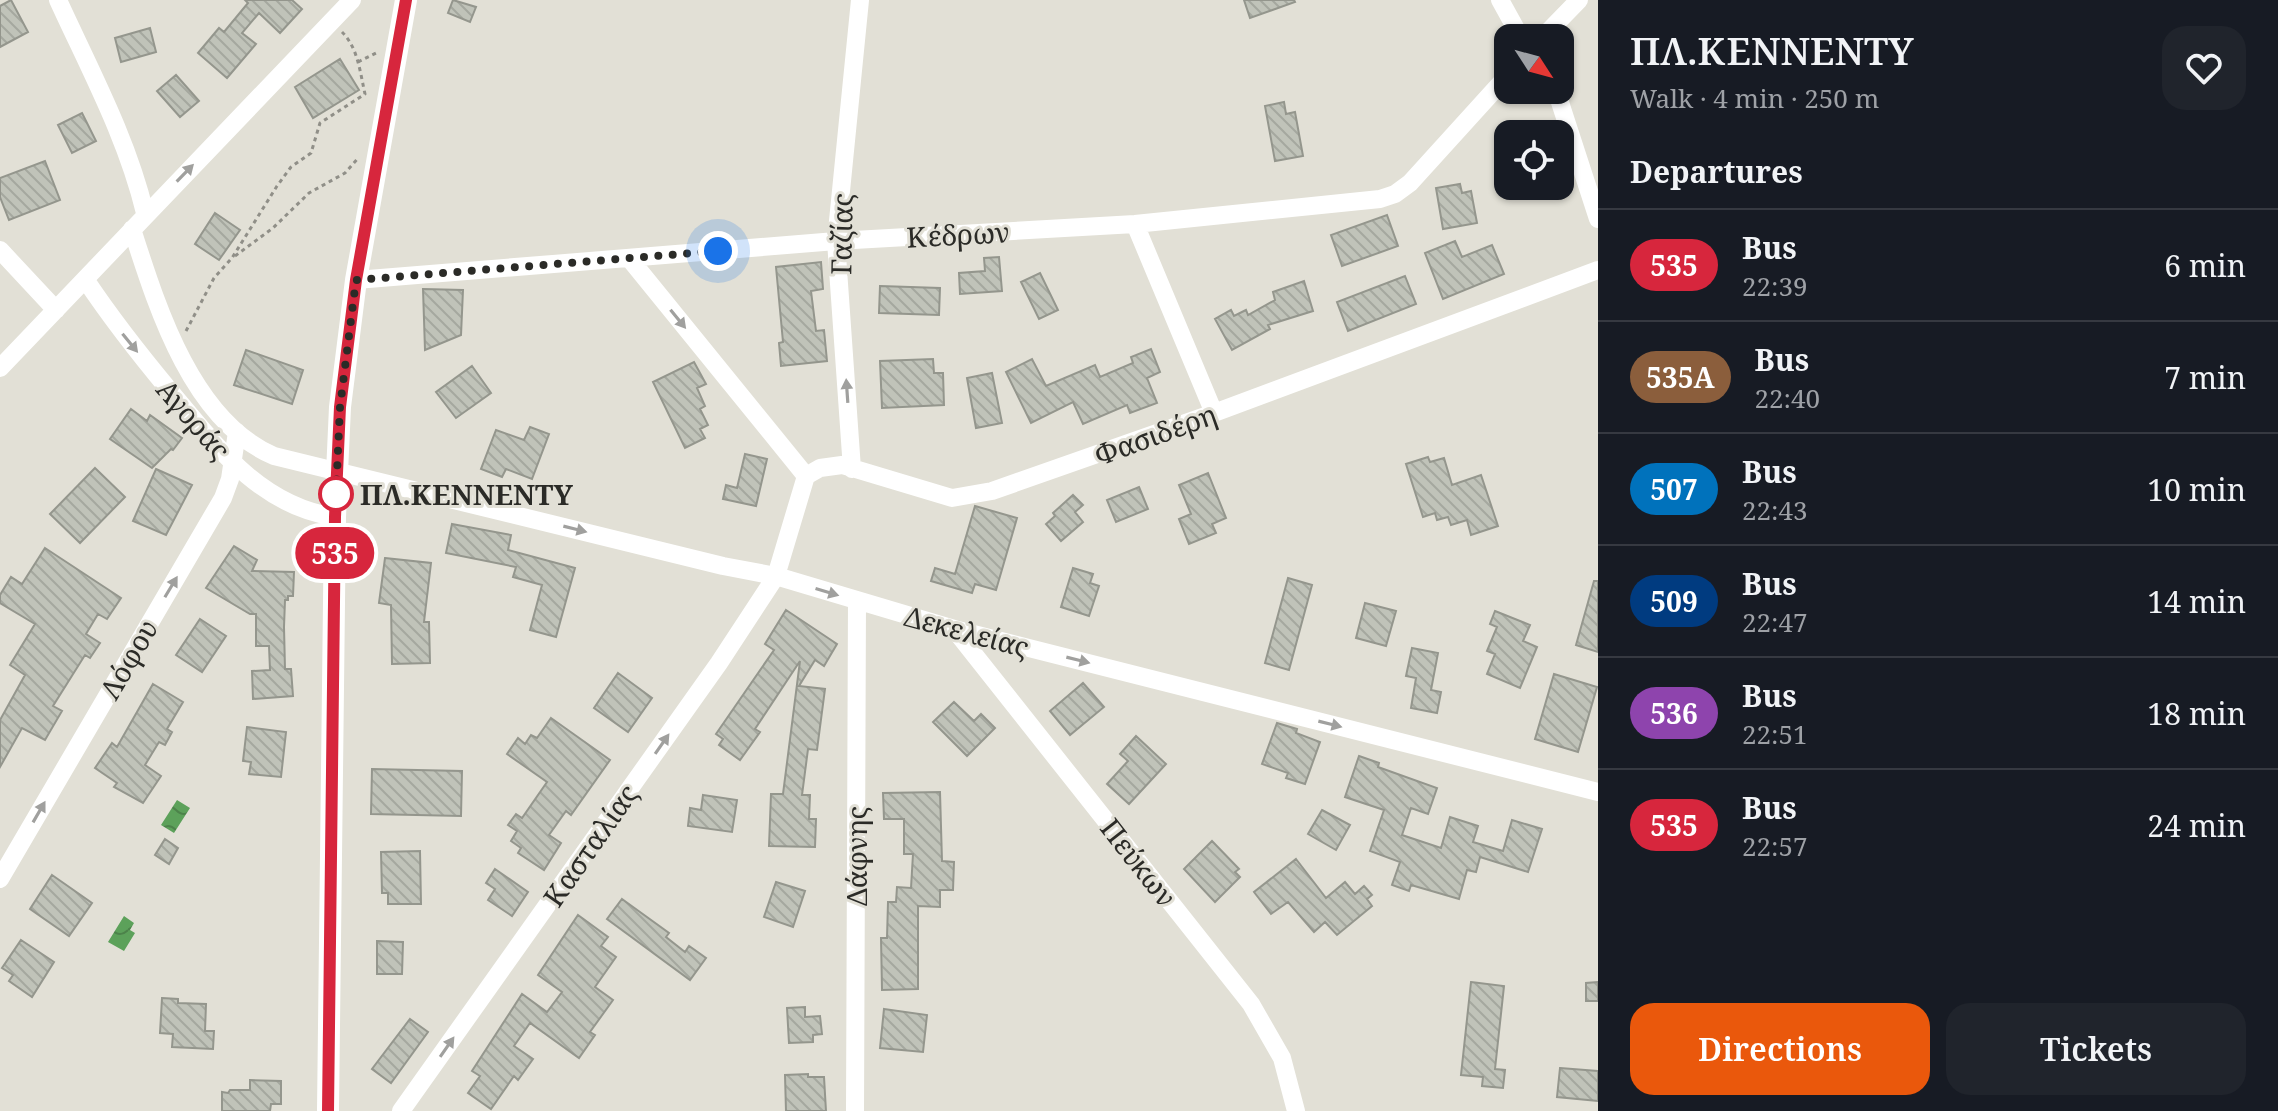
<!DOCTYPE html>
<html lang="en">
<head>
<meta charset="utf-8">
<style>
	:root { --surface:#171b24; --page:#20242c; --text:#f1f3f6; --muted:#9ea1a6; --line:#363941; --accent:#ea580c }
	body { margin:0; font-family:"Noto Serif",serif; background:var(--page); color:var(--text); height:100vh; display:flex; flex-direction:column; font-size:30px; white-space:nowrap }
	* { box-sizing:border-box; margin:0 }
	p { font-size:26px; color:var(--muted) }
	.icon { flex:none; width:44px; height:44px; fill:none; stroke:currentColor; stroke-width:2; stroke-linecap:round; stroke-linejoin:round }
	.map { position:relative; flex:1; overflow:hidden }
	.details { display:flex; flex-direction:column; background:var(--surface); width:680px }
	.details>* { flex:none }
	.badge { padding:0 16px; border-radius:26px; font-size:28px; line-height:52px }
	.needle { width:52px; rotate:126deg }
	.controls { position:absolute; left:1494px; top:24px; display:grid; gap:16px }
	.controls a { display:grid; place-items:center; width:80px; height:80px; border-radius:16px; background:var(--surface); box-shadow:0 2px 6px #0004; font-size:40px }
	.you { position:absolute; width:40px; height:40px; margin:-20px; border:6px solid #fff; border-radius:50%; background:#1a73e8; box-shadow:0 0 0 12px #1a73e833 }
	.map>.badge { position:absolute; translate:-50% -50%; box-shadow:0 0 0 4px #fff }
	h2 { padding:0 32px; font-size:30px; line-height:72px }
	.round { display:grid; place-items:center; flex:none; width:84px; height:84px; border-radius:24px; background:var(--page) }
	.overview { display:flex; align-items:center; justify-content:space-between; height:136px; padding:0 32px }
	h1 { font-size:38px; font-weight:600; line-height:60px }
	.primary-button { display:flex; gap:16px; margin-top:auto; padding:16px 32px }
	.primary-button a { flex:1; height:92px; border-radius:24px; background:var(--accent); color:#fff; font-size:32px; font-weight:600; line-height:92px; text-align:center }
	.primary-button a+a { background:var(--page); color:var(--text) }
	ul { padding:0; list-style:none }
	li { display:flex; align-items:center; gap:24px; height:112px; padding:0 32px; border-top:2px solid var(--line) }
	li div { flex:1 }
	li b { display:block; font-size:30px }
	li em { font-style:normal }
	li .badge { min-width:88px; font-weight:700; text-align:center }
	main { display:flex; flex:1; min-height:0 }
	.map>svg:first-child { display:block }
	.water { fill:url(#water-waves) }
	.building { fill:url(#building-back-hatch); stroke:#94968d; stroke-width:2 }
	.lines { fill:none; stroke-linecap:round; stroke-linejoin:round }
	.path { stroke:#908f88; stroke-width:3; stroke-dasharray:4 4; stroke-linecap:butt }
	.minor { stroke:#fff; stroke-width:18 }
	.major { stroke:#fff; stroke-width:22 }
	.oneway { fill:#a0a09e }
	.line-casing { stroke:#fff; stroke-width:18 }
	.line { stroke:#d7263d; stroke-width:12 }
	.walk { stroke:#2b2b27; stroke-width:8; stroke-dasharray:0 14.4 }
	.stop-dot { fill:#fff; stroke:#d7263d; stroke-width:4 }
	.labels { text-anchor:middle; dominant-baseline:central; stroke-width:6; stroke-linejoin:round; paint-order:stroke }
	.street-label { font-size:28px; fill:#2b2b27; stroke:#e2e0d6 }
	.stop-label { font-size:28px; font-weight:bold; fill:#2b2b27; stroke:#e2e0d6; text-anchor:start }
</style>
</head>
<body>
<main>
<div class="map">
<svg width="1598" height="1111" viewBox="0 0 1598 1111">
	<defs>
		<pattern id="water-waves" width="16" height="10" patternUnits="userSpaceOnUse" patternTransform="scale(2)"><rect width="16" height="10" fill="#5ca15a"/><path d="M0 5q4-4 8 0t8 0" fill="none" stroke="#4c834a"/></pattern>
		<pattern id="building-back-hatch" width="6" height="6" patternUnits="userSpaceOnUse" patternTransform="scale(2)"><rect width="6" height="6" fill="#c0c3b9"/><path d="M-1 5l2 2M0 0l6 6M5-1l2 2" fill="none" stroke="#a5a89f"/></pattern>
	</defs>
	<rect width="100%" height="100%" fill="#e2e0d6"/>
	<path class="water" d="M177,800L190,808L174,833L161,825Z
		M124,916L134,923L130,930L135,933L124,951L108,942Z"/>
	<path class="building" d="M11,0L28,32L0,47V6Z
		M245,0H292L302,9L280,33L259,13L242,33L256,44L227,78L198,53L219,28L224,32L248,3Z
		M453,0L476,7L470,22L448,13Z
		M1244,0H1294L1295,2L1250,18Z
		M150,28L156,52L121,62L115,38Z
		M340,59L359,90L313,118L295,87Z
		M176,75L199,101L180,117L157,91Z
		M1284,102L1286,114L1295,112L1303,156L1275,161L1265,106Z
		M82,113L96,141L72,153L58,125Z
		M45,161L60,200L9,220L0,197V178Z
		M1460,184L1462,193L1471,191L1477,223L1443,229L1436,188Z
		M215,213L240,230L219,260L195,244Z
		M1387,215L1398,246L1342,266L1331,235Z
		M1455,241L1462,257L1492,245L1504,274L1443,299L1425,253Z
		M999,257L1002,291L960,294L959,273L985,271L984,258Z
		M821,262L823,289L811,291L816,331L824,330L827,361L781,366L779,343L783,342L776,267Z
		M1040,273L1058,310L1039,319L1021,282Z
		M1405,276L1416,304L1348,331L1337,302Z
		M1304,281L1313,311L1268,325L1270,329L1232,350L1215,319L1231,310L1234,316L1246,310L1248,315L1275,300L1273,292Z
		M880,286L940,288L939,315L879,313Z
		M423,289L463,290L461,335L425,350Z
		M1151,349L1160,372L1147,378L1157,403L1130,413L1127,405L1083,424L1073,402L1031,423L1006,372L1032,359L1046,386L1095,365L1100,377L1133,363L1131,357Z
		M246,350L303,370L292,404L234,385Z
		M933,359L934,373H943L944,405L882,408L880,361Z
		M694,362L706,384L697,388L705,406L700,409L708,425L700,429L705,438L685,448L653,382Z
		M472,366L491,393L456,418L436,392Z
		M992,373L1002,423L976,428L967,378Z
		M131,409L147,421L150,415L182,438L173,450L171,449L152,468L110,439Z
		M530,427L549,434L532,479L506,469L502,477L481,469L496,430L524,440Z
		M745,454L767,459L756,506L723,499L726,485L737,488Z
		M1428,457L1430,462L1444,458L1452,485L1481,475L1498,526L1471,535L1467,520L1451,525L1448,517L1437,520L1435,513L1423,517L1406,464Z
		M95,468L125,497L80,543L50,514Z
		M156,469L192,485L166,535L133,521Z
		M1208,473L1226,518L1212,524L1216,533L1189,544L1179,519L1191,514L1179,485Z
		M1139,487L1148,509L1116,522L1107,500Z
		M1073,495L1083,505L1075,512L1083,522L1061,541L1046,524L1055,516L1053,513Z
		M975,506L1017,518L996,590L975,584L972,593L931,581L935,568L955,574Z
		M452,524L511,535L508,550L575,568L556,637L530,630L542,585L513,577L516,567L446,553Z
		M234,546L257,560L252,571L294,572L293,596H288V600H285L284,627L285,669H291L293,696L253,699L252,671L270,670L269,646H256V614H250L206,588Z
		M45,548L121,598L107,619L98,614L86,634L100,643L90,658L85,655L53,706L62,711L45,740L22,728L0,767V720L25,675L10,665L35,624L0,603V595L11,577L22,584Z
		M385,558L431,563L424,622H429L430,663L392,664L391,605L379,603Z
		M1073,568L1093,574L1090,583L1099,586L1089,616L1061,607Z
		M1288,578L1312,585L1289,670L1265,663Z
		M1594,581H1598V652L1576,645Z
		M1365,603L1396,611L1386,646L1356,638Z
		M786,610L837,644L824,666L815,660L799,686L825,689L817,750L808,749L802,795H810L809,819H816L815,847L769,846L771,794H783L800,661L755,729L760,732L740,760L719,745L723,739L716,734L774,650L765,644Z
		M1495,611L1530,625L1523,641L1537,647L1520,688L1487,674L1495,654L1487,651L1497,627L1490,624Z
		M200,619L226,636L202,672L176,655Z
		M1412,648L1438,653L1431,690L1441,692L1437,713L1411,708L1416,678L1406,676Z
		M618,673L652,698L628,732L594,708Z
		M1554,674L1597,687L1578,752L1535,739Z
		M1083,683L1104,707L1070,735L1050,711Z
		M153,684L183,702L167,729L172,732L165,745L159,742L145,765L161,776L143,803L114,787L117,783L95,768L112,743L117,747Z
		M954,702L974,721L981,714L995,728L967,756L933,722Z
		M551,718L610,760L571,815L566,811L549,835L561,843L544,870L518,853L521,848L511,841L517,831L508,825L516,814L522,818L547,782L507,754L518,738L525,744L531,735L537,738Z
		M1277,723L1297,729L1296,733L1320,742L1305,784L1286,778L1288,773L1262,764Z
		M247,727L286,732L281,777L249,774L251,762L243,761Z
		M1136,736L1166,764L1129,804L1107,784L1128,761L1120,754Z
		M1359,756L1379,763L1378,767L1437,788L1428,814L1411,808L1402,835L1441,848L1450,817L1478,826L1473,842L1503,851L1512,820L1542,829L1528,872L1480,857L1476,872L1467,870L1459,899L1411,885L1409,891L1392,885L1400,862L1370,851L1384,810L1345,797Z
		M372,769L462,771L461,816L371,814Z
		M940,792L942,861L954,862L953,890H940V907L918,906V989L882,990L881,938H887L888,902H896L897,887L911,888L913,854H904V819H884L883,793Z
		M703,795L737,800L732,832L688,826L690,808L701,810Z
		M1322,810L1350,825L1336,850L1308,834Z
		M165,839L178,848L169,864L155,855Z
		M1212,841L1239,869L1235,872L1240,877L1215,902L1184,869Z
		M420,851L421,904H388V893H382L381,852Z
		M1296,859L1326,898L1345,882L1355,894L1364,886L1372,895L1367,899L1372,906L1337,935L1325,922L1314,932L1288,902L1271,914L1254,892Z
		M495,869L528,892L512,916L488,900L495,889L486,883Z
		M52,875L92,903L69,936L30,909Z
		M776,882L805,891L793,927L764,917Z
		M622,899L669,933L666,937L685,952L689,946L706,958L690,980L607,919Z
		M578,915L608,937L601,946L616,957L595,987L613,1000L590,1032L595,1035L579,1058L530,1023L514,1046L533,1059L518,1080L514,1076L491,1109L468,1093L480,1076L472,1071L522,994L547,1012L562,992L538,975Z
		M21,940L54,962L32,997L9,981L13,975L2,968Z
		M377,941L403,942L402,974H377Z
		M1471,982L1504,986L1495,1069L1505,1070L1503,1088L1482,1086L1483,1077L1461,1075Z
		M1598,982V1001H1586V983Z
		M162,998L178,999V1003L206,1004L205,1031H214L213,1049L172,1047L173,1034L160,1033Z
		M805,1007V1017L820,1016L822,1034L813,1035V1042L789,1043L787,1008Z
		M884,1009L927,1015L923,1052L880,1048Z
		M410,1019L428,1032L391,1083L372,1069Z
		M1560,1068L1598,1071V1101L1557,1097Z
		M808,1074V1077H824L826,1111H786L785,1075Z
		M250,1080L281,1081V1104H271L270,1111H222V1092L228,1093L230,1090H250Z"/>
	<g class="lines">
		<path class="path" d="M358,62L376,53
			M235,256L273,228L309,193L345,173L359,157
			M186,331L214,278L232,258L277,186L291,167L311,153L320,123L365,94C360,72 358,48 342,32"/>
		<path class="minor" d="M58,0C90,70 127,138 145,213
			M1500,0L1521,38
			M1542,38L1579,0
			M1556,90L1598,219
			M1135,224L1214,413
			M132,229C157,307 192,421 274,456L723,566L776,576L954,629L1598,792
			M0,250L56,310
			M629,258L806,476
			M85,279C111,318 140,355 170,391C216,446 260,506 335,517
			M356,280L836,241L1135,224L1380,199L1395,194L1410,183L1508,75
			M0,368L352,0
			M852,469L836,241L860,0
			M954,629L1251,1004L1282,1058L1296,1111
			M0,879L223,498L230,479L237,432
			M401,1111L719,663L776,576L806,476L820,468L842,465L952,498L992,491L1214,413L1598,270
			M855,1111L857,600"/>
		<path class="major" d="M328,1111L335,517L340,407L356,280L406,0"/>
	</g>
	<defs><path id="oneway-solid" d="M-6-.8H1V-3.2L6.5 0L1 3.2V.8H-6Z" transform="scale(2)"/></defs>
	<g class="oneway">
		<use href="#oneway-solid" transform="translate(185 173) rotate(-46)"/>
		<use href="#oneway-solid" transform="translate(678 319) rotate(51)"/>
		<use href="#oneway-solid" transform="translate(130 343) rotate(51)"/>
		<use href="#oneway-solid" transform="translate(847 391) rotate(-94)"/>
		<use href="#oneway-solid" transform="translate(575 529) rotate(14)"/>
		<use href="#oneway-solid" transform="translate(171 587) rotate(-59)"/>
		<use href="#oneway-solid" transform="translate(827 592) rotate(17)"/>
		<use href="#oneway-solid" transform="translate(1078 660) rotate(14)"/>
		<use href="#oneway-solid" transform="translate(1330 724) rotate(14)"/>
		<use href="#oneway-solid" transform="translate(662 744) rotate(-55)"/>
		<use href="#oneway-solid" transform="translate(39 812) rotate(-60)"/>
		<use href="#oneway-solid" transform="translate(447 1047) rotate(-55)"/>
	</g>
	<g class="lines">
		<g class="line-casing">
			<path id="line" d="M328,1111L335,517L340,407L356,280L406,0"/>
		</g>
		<use href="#line" class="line"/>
		<path class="walk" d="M336,494L340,407L356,280L718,251"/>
	</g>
	<circle class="stop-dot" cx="336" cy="494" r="16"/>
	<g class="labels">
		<g class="street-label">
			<text transform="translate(841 234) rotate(-89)">Γαζίας</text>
			<text transform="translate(958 234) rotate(-3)">Κέδρων</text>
			<text transform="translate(194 419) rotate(49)">Αγοράς</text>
			<text transform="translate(1155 434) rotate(-20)">Φασιδέρη</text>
			<text transform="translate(967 631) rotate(15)">Δεκελείας</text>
			<text transform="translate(128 659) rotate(-60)">Λόφου</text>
			<text transform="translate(590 845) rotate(-55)">Κασταλίας</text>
			<text transform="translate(856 856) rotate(-90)">Δάφνης</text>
			<text transform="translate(1139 862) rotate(52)">Πεύκων</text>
		</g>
		<g class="stop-label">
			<text x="360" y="494">ΠΛ.ΚΕΝΝΕΝΤΥ</text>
		</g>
	</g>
</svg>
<div class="controls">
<a><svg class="needle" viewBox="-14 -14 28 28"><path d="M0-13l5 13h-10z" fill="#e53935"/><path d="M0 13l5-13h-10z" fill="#9ea1a6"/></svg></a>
<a><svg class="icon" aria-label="locate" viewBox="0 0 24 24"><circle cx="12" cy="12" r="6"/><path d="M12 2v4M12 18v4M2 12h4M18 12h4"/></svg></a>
</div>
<div class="you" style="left:718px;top:251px"></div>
<b class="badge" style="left:335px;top:553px;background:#d7263d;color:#fff">535</b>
</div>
<section class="details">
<div class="overview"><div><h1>ΠΛ.ΚΕΝΝΕΝΤΥ</h1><p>Walk · 4 min · 250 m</p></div><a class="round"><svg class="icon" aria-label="heart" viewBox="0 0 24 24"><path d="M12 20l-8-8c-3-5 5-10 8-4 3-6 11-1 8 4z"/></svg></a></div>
<h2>Departures</h2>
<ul>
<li><span class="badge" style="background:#d7263d;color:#fff">535</span><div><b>Bus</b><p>22:39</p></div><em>6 min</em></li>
<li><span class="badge" style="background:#8b5e3c;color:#fff">535A</span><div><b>Bus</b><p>22:40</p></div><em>7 min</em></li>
<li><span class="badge" style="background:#0072bc;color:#fff">507</span><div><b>Bus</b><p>22:43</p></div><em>10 min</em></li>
<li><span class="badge" style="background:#003b80;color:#fff">509</span><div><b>Bus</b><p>22:47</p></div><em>14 min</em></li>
<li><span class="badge" style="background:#8e44ad;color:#fff">536</span><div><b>Bus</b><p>22:51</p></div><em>18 min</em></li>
<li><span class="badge" style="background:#d7263d;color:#fff">535</span><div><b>Bus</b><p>22:57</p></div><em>24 min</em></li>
</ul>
<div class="primary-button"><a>Directions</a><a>Tickets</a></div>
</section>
</main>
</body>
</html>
